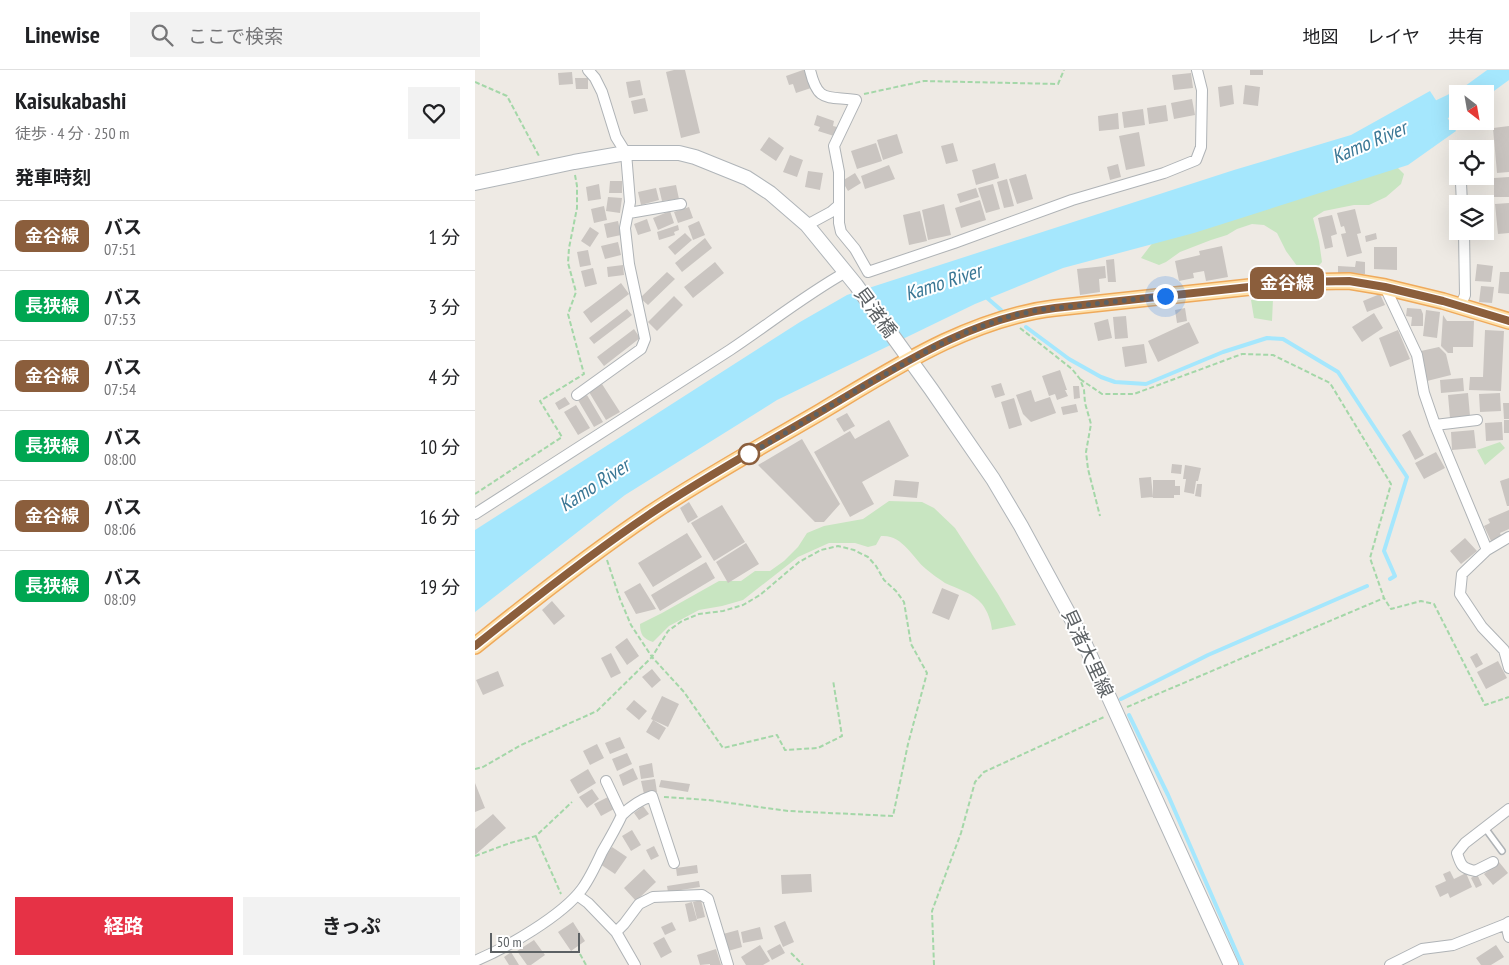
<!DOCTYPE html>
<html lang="ja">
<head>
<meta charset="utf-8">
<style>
	:root { --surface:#fff; --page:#f2f2f2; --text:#202124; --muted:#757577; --line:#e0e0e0; --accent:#e63246 }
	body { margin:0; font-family:"PT Sans Narrow","Noto Sans JP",sans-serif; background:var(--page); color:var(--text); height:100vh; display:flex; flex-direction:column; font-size:19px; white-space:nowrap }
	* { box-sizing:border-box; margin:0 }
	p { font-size:16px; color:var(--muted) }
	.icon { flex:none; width:28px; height:28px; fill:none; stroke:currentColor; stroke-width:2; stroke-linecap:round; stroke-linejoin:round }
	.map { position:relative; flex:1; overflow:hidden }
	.details { display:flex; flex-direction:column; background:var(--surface); width:475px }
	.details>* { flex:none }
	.badge { padding:0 10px; border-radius:8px; font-size:18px; line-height:32px }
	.needle { width:32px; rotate:149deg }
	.controls { position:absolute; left:974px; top:15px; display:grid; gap:10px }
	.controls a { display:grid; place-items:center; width:45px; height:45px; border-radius:0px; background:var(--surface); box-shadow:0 5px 20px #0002; font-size:25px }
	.scale { position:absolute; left:15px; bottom:12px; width:90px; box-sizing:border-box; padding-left:5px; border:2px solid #5c6164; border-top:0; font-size:14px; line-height:18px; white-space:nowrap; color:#5c6164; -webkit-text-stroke:4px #fff; paint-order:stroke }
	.you { position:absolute; width:25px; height:25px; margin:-12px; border:4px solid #fff; border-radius:50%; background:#1a73e8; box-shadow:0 0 0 8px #1a73e833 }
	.map>.badge { position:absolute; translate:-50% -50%; box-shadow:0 0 0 2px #fff }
	h2 { padding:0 15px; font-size:19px; line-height:45px }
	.round { display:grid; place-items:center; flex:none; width:52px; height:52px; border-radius:0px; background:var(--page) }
	.head { display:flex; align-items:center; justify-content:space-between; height:85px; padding:0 15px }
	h1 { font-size:24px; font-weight:700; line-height:38px }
	.primary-button { display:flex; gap:10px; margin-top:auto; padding:10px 15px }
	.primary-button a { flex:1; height:58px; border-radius:0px; background:var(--accent); color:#fff; font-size:20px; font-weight:700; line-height:58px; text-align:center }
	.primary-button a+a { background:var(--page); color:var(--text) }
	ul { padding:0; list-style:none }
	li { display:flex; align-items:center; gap:15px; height:70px; padding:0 15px; border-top:1px solid var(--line) }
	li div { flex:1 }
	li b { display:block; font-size:19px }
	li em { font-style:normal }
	li .badge { min-width:55px; font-weight:700; text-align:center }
	header { display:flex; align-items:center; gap:30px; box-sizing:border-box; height:70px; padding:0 25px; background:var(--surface); border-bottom:1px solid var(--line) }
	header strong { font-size:24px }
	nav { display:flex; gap:28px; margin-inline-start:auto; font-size:18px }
	.search { width:350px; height:45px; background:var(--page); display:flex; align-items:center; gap:12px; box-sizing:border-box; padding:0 18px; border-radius:0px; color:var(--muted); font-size:19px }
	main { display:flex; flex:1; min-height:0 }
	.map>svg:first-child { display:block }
	.green { fill:#c8e5c1 }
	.water { fill:#a5e7fd }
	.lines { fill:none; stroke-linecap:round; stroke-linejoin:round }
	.stream { stroke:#a5e7fd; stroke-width:4 }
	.river { stroke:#a5e7fd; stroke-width:21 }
	.building { fill:#cac5c1 }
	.lane-casing { stroke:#afb3b6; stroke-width:8 }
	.street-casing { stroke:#afb3b6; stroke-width:12 }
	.secondary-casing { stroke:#b0b5b9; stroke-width:16 }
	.primary-casing { stroke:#efaa5c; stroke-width:18 }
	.path { stroke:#a4d7a8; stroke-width:2; stroke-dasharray:5 2.5; stroke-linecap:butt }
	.lane { stroke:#fff; stroke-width:5 }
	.street { stroke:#fff; stroke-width:10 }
	.secondary { stroke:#fff; stroke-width:14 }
	.primary { stroke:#fee0a9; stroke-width:15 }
	.line-casing { stroke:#fff; stroke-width:11 }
	.line { stroke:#8b5e3c; stroke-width:8 }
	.walk { stroke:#5c6164; stroke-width:5; stroke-dasharray:0 9 }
	.stop-dot { fill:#fff; stroke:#8b5e3c; stroke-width:2.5 }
	.labels { text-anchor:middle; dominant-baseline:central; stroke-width:4; stroke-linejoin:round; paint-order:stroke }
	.street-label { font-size:19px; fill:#5c6164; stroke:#fff }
	.water-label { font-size:20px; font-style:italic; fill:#3a7795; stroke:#fff }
</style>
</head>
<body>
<header>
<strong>Linewise</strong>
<div class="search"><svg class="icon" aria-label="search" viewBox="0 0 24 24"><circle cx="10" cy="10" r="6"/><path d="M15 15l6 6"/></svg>ここで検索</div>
<nav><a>地図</a><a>レイヤ</a><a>共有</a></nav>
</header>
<main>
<section class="details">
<div class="head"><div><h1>Kaisukabashi</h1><p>徒歩 · 4 分 · 250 m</p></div><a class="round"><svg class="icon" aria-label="heart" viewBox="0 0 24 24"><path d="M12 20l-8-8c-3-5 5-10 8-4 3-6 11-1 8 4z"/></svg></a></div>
<h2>発車時刻</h2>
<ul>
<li><span class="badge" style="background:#8b5e3c;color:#fff">金谷線</span><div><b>バス</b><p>07:51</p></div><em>1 分</em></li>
<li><span class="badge" style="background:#00a651;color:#fff">長狭線</span><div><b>バス</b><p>07:53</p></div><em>3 分</em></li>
<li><span class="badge" style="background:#8b5e3c;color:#fff">金谷線</span><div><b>バス</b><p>07:54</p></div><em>4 分</em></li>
<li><span class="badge" style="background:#00a651;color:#fff">長狭線</span><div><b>バス</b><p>08:00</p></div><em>10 分</em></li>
<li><span class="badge" style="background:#8b5e3c;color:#fff">金谷線</span><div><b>バス</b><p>08:06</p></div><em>16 分</em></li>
<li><span class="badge" style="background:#00a651;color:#fff">長狭線</span><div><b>バス</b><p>08:09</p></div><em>19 分</em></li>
</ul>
<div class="primary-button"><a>経路</a><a>きっぷ</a></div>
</section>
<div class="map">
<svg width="1034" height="895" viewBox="0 0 1034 895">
	<rect width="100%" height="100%" fill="#eeeae4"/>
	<path class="green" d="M910,85L929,104L926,114L911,127L894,135H879L849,141L838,148L844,171L847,192L839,201L822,196L811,181L802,163L789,155L777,154L762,159L752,165L736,170L705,182L691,192L684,195L666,188L682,167Z
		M798,229L797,251L779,248L776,230Z
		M1025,372L1030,378L1010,395L1002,380Z
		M414,431L447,432L459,438L480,458L523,524L541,555L517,560C516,551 513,542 507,534C498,523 483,519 470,513C464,509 457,504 451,499C437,487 427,464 406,466L401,475L393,477L380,473H354L323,487L268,530L247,536L224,540L194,556L178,572C168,569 165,564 165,554L187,543L244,511H266L280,501H295L309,491L323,477L332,463L349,456L388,449Z"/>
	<path class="water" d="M955,21L981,61L933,95L719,163L588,198L500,234L302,330L150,425L0,542V460L325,252L372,225L759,100L876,65Z"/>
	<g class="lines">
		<path class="stream" d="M511,227L526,240
			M551,257L594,289L626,307L640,312L671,314L748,282L792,268L808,269L863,302L932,407L909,481L920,506L915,509
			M646,629L733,585L892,516
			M654,645L693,725L767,895"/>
		<path class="river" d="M997,24L1030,0
			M940,52L982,32"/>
	</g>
	<path class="building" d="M199,0H210L225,63L206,68L191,2Z
		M328,0H330L336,18L321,23L318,14L314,15L311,6Z
		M775,0H788V5H775Z
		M97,2L98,14L84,15L83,3Z
		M716,3L718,18L699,20L697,5Z
		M100,8H113V19H101Z
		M165,10L168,25L154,28L151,12Z
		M757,15L759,34L745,37L743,17Z
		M770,15L785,17L783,36L768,34Z
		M170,28L173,41L159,44L156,31Z
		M717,29L720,45L699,49L696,33Z
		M691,35L693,51L674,54L672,38Z
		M668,39L670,55L649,58L647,42Z
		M643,43L644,59L624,61L623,46Z
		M342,45L359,51L358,56L362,57L359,66L343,61L345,57L339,55Z
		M1034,56V102L1022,103L1018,58Z
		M664,62L670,96L651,100L644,66Z
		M422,64L428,83L408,90L402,70Z
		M294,67L309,78L301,91L285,80Z
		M401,73L407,91L382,99L376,81Z
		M478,73L483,91L471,94L466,76Z
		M982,83V105L976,85Z
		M315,85L328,90L322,107L308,102Z
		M520,93L524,108L501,115L497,100Z
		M643,94L646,107L635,110L632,97Z
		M414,95L420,109L390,119L386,106Z
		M333,101L348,103L345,120L330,117Z
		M380,103L386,113L373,121L367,111Z
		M551,104L558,129L542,134L534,109Z
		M1034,107V127H1019V108Z
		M532,109L539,136L529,138L522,112Z
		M135,111H147V123H134Z
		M124,114L126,129L113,131L111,117Z
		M518,114L525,139L511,143L503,118Z
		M201,115L204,129L187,131L184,118Z
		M181,118L184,130L166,135L163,122Z
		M501,118L504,127L485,133L482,124Z
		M133,127L147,128L145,143L131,141Z
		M505,130L511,150L486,158L480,138Z
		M1034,133V163L1023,164L1020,134Z
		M469,134L476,165L453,170L447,140Z
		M129,136L132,150L119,153L116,139Z
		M214,137L218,148L203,153L199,142Z
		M880,139L886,163L882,164L887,183L872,187L866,164L871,163L869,156L866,157L862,143Z
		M195,141L199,153L183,160L178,148Z
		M445,141L452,171L434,175L428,145Z
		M857,145L862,164L856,166L858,177L850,179L843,148Z
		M172,149L176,161L163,165L159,154Z
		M143,151L146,165L132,168L129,154Z
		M224,151L230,165L218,170L213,156Z
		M203,155L204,160L199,162L200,165L184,170L182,162Z
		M115,157L124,163L115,177L106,171Z
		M210,163L217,170L200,185L193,177Z
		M901,163L902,169L891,172L890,166Z
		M230,168L237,178L207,202L200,193Z
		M143,172L146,185L130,189L126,176Z
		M747,176L753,207L731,211L729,201L718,203L719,208L704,211L700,191L725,185L724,181Z
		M899,177H922V200L899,199Z
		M113,180L116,195L105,197L102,182Z
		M639,189L641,212H633L631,190Z
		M881,191L890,192V204L863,203V196L880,197Z
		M240,192L249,203L218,228L209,217Z
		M1002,194L1018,196L1016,212L1000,211Z
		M148,195L149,205L133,207L132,197Z
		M630,196L631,208L624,209L625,222L605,225L602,199Z
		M118,198L122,214L110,217L106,201Z
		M192,202L200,209L173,235L165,228Z
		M1025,202H1034V224L1023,223Z
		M146,213L154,224L116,253L108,242Z
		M1006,216L1019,217L1017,233L1004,232Z
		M905,224L910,235L892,242L888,231Z
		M199,226L208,235L182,261L173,252Z
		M710,238L712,251L702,253L700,240Z
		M932,238L946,239L948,244V256H936L937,247L931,246Z
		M152,239L157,245L119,274L114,268Z
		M951,240L965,242L962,268L948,266Z
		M899,243L908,258L887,272L877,257Z
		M968,245L972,251H999L998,277H978V283H973L966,276Z
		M651,246L653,268L640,269L638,247Z
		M633,249L637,268L623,271L619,253Z
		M714,252L724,273L683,292L673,271Z
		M159,259L165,268L129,296L122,287Z
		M923,260L935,289L915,297L904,268Z
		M1010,260L1029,261L1026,321L994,320L995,307H1008Z
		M669,274L672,293L650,297L647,277Z
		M964,277L971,284L976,305L952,311L946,281Z
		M585,300L592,320H590L593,326L582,330L580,324L574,326L567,306Z
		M988,308L989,321L966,323L965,310Z
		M526,313L530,325L520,328L516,316Z
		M127,314L145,342L131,350L114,322Z
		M598,316H604L605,328L599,329Z
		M556,320L560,332L575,327L581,343L556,352L548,344L541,325Z
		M993,323L995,346L975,348L973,325Z
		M1025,323L1026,341L1005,342L1004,324Z
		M112,325L128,352L119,357L103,330Z
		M90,327L95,334L84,340L80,333Z
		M539,328L547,355L534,359L526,332Z
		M1028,333H1034V349H1029Z
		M601,334L603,342L588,345L586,337Z
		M101,335L115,358L103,365L89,342Z
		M372,343L380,356L369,362L361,349Z
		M414,350L434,386L387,412L399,434L375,447L339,382L375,361L380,369Z
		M1029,350H1034V363H1029Z
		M1027,352L1028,370L1011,371L1010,353Z
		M935,360L949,385L940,390L927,365Z
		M999,360L1001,378L977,380L976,362Z
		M327,369L365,434L349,452H340L283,395Z
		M961,382L970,398L949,409L940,393Z
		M697,394L707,395L706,404L696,403Z
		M710,395L726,398L723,411H721L719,424L709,422L711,409H708Z
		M676,407L678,427L666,428L664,408Z
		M1034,408V436H1032L1025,411Z
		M420,410L444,412L442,428L418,426Z
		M678,410H700V416H705V425H699V428H678Z
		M722,414H727L726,427L720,426Z
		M214,432L223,447L213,453L205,438Z
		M247,435L270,472L239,491L216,453Z
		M1034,440V459L1025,463L1027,468L1017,473L1009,456L1015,453L1013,449Z
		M212,463L227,487L178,517L163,493Z
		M990,468L1002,481L986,494L975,481Z
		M271,473L284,494L253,513L241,492Z
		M231,492L240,508L185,541L176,525Z
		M165,513L181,539L161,544L149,522Z
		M467,518L484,525L474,550L457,543Z
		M77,531L90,546L79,555L67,540Z
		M152,568L164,586L152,595L140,577Z
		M136,583L146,603L136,608L126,588Z
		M1002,583L1008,594L1001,598L995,587Z
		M1023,591L1032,608L1011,619L1002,602Z
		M177,599L186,610L177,618L167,607Z
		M23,601L29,616L8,625L1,610Z
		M187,626L204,634L193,657L178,650L191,658L184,670L171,662L178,650L176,649Z
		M159,630L172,641L164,650L151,639Z
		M145,667L150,678L135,684L130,673Z
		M122,674L129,688L115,695L108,681Z
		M152,683L157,694L142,701L137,689Z
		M177,693L179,707L166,709L164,696Z
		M158,698L163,709L148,716L144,705Z
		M113,699L121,713L103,724L95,710Z
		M180,709L182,722L169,724L166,711Z
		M186,710L215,714L213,722L184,717Z
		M0,713L10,738L0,742Z
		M117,719L124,729L112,738L104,727Z
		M133,727L139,739L126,746L119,734Z
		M168,736L174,744L164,750L159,743Z
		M18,744L31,758L0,785V759Z
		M157,760L166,775L156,781L147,766Z
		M179,776L184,786L176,790L171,780Z
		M137,777L152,787L140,804L125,794Z
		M1024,792L1033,803L1018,815L1009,804Z
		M222,795L223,803L202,806L201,798Z
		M169,799L181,812L161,831L149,818Z
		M975,801L979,809L991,803L997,817L975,828L973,823L965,827L960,816L971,811L968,804Z
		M336,804L337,822L307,824L306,805Z
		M1002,804L1007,815L1001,818L996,808Z
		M224,811L225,817L193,822L192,816Z
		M226,830L230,847L222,849L218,832Z
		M217,832L222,850L214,852L210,834Z
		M310,851L319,872L308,877L299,856Z
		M98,852L110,871L96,881L83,862Z
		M197,852L201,860L190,865L186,857Z
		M285,857L288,869L268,873L266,862Z
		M263,860L267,877L253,881L248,864Z
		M189,867L197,882L186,888L178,873Z
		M59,870L70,885L56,895H52L42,881Z
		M305,874L310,883L297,890L292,881Z
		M285,875L295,891L288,895H271L266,887Z
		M1021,875L1029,887L1016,895H1006L1001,888Z
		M241,879L246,895H235V894L225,895L222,885Z
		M36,882L44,895H34L29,887Z"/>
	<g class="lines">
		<g class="lane-casing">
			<path id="lane" d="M1010,758L1027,781"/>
		</g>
		<g class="street-casing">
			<path id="street" d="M335,0C343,33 351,26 381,30L359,76L364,102V153L366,162L380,179L393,202L479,173L597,130L689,103L721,90L726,77L727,20L722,0
				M986,113L987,134
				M154,143L206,134
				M332,155L356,142L364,135
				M910,217L942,285L949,323L960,355L1012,480L987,504L985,524L1007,557L1029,580L1034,598
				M985,237L990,225L989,161
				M102,325L166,279L170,269L154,194L150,158L155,132L151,83L141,67L127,22L120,8L113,0
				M960,355L1002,350
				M0,444C85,390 170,335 255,280C294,254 330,225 371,202
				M1012,480L1034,467
				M131,711L147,745
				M1018,792L1000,801C987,798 986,796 982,783L990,773L1034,739
				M102,825L113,833L141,862L160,895
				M1034,852L1031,854L1034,867
				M141,862L149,854L164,834L178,827L227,825L233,829L253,895
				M0,891C31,878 87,846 107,819C115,808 121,795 127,782C134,770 141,758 147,745C156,736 165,730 177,726L199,793
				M915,895L947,879L978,875L1031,854"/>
		</g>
		<g class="secondary-casing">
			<path id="secondary" d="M0,113L99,92L151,83H204L220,87L272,108L295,123L332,155L381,215L456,319L518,409L546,456L608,570L756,895"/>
		</g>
		<g class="primary-casing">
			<path id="primary" d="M0,576C57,530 114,485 175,444C230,407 289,375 347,341C419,298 495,248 580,238L821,212L874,211L910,217L968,231L1034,251"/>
		</g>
		<path class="path" d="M0,12L32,26L64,86
			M389,24L449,11L583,14L589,0
			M545,258L597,299L605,309L609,320L610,333L616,354L611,382L613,399L625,446
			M605,309L627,324H659L767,284L798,285L855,313L916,414L895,488L909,528L916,539L946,531L959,534L1010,635L1034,627
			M0,424L87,367L65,331L109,304L93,244L101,222L93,193L94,178L102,138V116L100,105
			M132,490L145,529L156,555L177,587L209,622L248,678L302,665L310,680L343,678L367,666L358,610
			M652,637L909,528
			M0,699L8,697L46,675L122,641L177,587L193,561L207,551L224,544L248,541L268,535L285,525L324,492L346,480L363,476L379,480L393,487L401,496L409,510L421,521L429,532L436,574L452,603L433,674L418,746L313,741L233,730L189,727
			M61,767L86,824
			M0,786L35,773L61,766L97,732
			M316,883L328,895
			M105,884L111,895
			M459,895L457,841L486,763L500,712L509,702L629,647"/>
		<use href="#lane" class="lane"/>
		<use href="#street" class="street"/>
		<use href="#secondary" class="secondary"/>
		<use href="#primary" class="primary"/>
	</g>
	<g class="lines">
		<g class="line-casing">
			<path id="line" d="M0,576C57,530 114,485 175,444C231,406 291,374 350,339C422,297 495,248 580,238L821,212L874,211L910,217L968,231L1034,251"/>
		</g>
		<use href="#line" class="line"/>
		<path class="walk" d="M274,384L273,385L392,314L461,276L496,260L536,246L563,240L690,226"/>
	</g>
	<circle class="stop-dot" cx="274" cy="384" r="10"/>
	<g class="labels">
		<g class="street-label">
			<text transform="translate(401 242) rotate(54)">貝渚橋</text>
			<text transform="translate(613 583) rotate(65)">貝渚大里線</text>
		</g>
		<g class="water-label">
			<text transform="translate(894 72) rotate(-23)">Kamo River</text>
			<text transform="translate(468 212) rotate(-18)">Kamo River</text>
			<text transform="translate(119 415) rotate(-33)">Kamo River</text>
		</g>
	</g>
</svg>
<div class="controls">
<a><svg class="needle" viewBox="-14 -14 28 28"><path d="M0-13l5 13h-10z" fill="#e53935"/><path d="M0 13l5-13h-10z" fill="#757577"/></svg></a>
<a><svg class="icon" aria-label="locate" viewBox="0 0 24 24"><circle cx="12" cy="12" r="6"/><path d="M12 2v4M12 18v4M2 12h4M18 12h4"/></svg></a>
<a><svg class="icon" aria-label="layers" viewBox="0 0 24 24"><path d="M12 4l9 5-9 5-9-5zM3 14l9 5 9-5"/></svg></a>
</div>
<div class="scale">50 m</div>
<div class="you" style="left:690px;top:226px"></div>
<b class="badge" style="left:812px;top:213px;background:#8b5e3c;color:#fff">金谷線</b>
</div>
</main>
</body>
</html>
